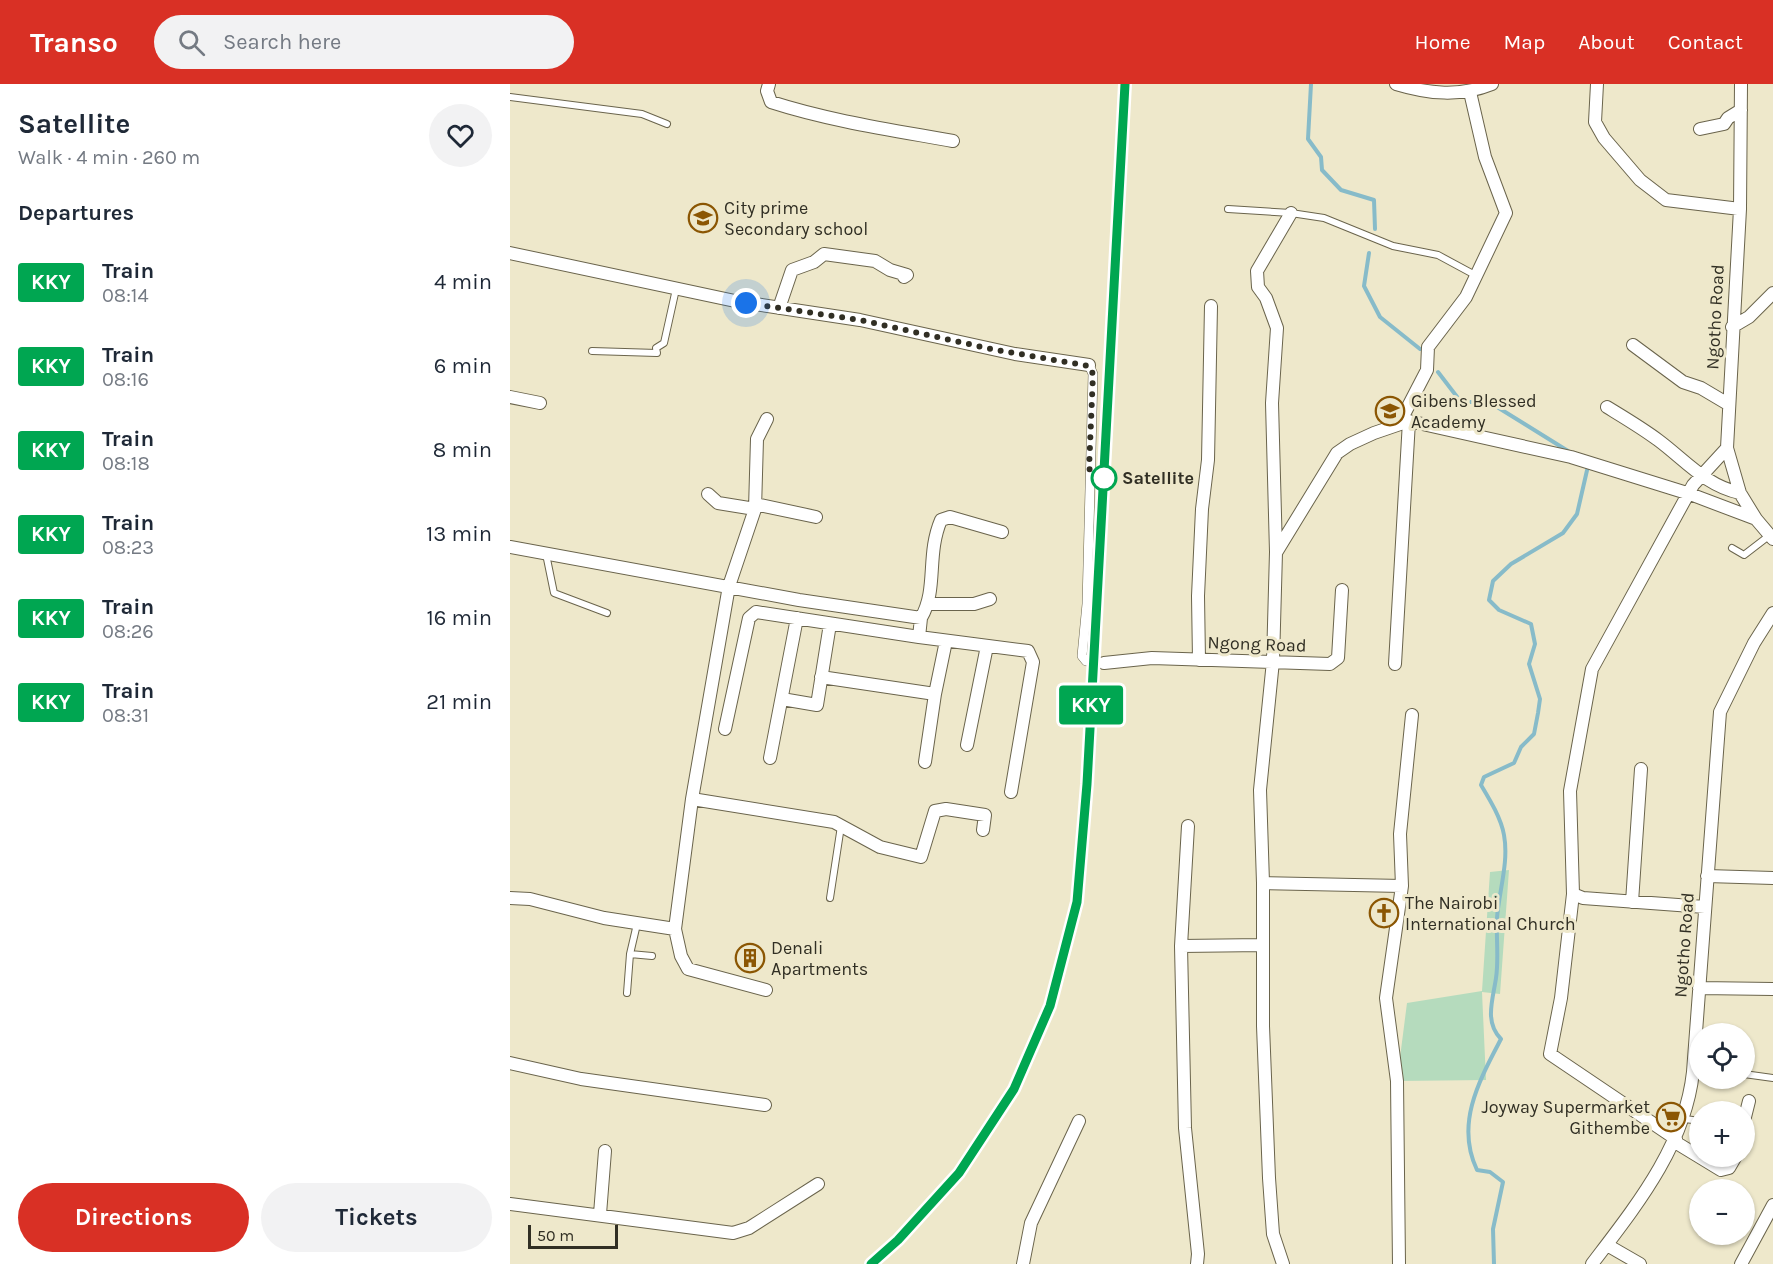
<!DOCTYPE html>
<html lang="en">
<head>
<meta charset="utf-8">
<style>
	:root { --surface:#fff; --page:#f2f2f3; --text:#1f2937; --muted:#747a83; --accent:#d93025 }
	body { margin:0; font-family:Karla,sans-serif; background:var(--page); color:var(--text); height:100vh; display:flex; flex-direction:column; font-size:22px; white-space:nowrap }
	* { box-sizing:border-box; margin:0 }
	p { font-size:20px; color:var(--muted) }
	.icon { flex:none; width:33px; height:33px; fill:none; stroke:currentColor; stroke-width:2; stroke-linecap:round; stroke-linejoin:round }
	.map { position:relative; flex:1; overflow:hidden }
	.drawer { display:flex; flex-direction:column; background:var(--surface); width:510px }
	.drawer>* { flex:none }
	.badge { padding:0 12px; border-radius:4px; font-size:21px; line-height:39px }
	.buttons { position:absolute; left:1179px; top:939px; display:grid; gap:12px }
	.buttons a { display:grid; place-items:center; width:66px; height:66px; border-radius:50%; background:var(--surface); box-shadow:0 2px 4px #0004; font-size:30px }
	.scale { position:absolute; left:18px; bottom:15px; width:90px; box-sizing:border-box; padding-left:6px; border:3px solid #312f24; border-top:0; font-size:16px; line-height:21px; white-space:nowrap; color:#312f24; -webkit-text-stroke:4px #eee8cb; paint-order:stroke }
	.you { position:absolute; width:30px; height:30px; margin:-15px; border:4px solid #fff; border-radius:50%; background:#1a73e8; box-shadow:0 0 0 9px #1a73e833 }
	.map>.badge { position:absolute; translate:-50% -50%; box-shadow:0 0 0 3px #fff }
	h2 { padding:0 18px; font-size:22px; line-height:54px }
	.round { display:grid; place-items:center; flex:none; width:63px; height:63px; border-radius:32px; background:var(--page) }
	.headline { display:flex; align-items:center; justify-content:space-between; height:102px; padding:0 18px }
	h1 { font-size:28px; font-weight:700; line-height:45px }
	.button { display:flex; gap:12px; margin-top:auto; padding:12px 18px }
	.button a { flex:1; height:69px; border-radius:36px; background:var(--accent); color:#fff; font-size:24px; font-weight:700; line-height:69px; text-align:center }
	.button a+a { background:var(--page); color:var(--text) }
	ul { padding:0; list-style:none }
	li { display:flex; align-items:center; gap:18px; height:84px; padding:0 18px }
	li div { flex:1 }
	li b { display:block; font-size:22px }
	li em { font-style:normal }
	li .badge { min-width:66px; font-weight:700; text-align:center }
	header { display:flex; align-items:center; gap:36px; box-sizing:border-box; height:84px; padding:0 30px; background:var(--accent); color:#fff }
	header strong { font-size:28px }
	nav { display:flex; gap:33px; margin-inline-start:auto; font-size:21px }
	.search { width:420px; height:54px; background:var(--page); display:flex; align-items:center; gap:15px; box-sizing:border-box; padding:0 21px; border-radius:33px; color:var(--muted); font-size:22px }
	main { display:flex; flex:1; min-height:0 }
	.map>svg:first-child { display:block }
	.green { fill:#b5dbbd }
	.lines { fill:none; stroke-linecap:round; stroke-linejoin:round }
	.stream { stroke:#87bbc9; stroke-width:4 }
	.service-casing { stroke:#6a644c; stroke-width:8 }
	.pedestrian-casing { stroke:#6a644c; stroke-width:10 }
	.minor-casing { stroke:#6a644c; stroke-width:14 }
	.service { stroke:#fff; stroke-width:6 }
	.pedestrian { stroke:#fff; stroke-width:9 }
	.minor { stroke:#fff; stroke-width:12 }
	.rail { stroke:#888571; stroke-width:4; stroke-dasharray:10 10; stroke-linecap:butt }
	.line-casing { stroke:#fff; stroke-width:14 }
	.line { stroke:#00a651; stroke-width:9 }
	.walk { stroke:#312f24; stroke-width:6; stroke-dasharray:0 10.8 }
	.stop-dot { fill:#fff; stroke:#00a651; stroke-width:3 }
	.labels { text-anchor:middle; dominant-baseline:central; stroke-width:6; stroke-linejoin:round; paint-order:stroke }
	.poi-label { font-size:18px; fill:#312f24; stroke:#eee8cb; text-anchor:start }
	.street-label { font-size:18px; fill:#312f24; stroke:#eee8cb }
	.stop-label { font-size:18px; font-weight:bold; fill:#312f24; stroke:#eee8cb; text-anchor:start }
</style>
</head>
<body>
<header>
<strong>Transo</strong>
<div class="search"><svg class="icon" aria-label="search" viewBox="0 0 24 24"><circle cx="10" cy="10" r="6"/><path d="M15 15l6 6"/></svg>Search here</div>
<nav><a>Home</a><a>Map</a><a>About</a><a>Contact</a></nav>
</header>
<main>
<section class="drawer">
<div class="headline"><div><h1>Satellite</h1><p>Walk · 4 min · 260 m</p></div><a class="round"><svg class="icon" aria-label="heart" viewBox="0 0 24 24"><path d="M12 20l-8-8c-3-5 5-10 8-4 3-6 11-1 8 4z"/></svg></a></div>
<h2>Departures</h2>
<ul>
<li><span class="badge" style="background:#00a651;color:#fff">KKY</span><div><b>Train</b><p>08:14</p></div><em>4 min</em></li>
<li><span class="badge" style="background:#00a651;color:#fff">KKY</span><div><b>Train</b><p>08:16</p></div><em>6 min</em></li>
<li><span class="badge" style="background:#00a651;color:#fff">KKY</span><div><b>Train</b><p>08:18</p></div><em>8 min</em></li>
<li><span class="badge" style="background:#00a651;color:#fff">KKY</span><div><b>Train</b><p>08:23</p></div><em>13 min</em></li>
<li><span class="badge" style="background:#00a651;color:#fff">KKY</span><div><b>Train</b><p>08:26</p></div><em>16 min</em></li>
<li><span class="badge" style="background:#00a651;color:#fff">KKY</span><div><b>Train</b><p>08:31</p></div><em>21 min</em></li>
</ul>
<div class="button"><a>Directions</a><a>Tickets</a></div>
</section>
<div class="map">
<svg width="1263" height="1180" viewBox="0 0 1263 1180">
	<rect width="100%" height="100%" fill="#eee8cb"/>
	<path class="green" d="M999,786L990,910L972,908L976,996L887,997L897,919L972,907L980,788Z"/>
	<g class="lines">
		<path class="stream" d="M801,0L798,55L811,73L812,86L831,106L864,116L865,145
			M859,169L854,202L870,233L910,265
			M928,288L951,318H979L1058,367
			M984,1180L983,1145L993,1098L980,1088L967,1086C945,1040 969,997 991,955C974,938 983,915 986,894C989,875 986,854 987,834C989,807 999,778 994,751C991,734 980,716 971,701L974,693L1004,679L1011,663L1024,650L1028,629L1030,615L1019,580L1025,560L1021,540L989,526L979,516L983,497L1001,480L1053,449L1067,430L1078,382"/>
		<g class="service-casing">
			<path id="service" d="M0,13L132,30L157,40
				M718,125L781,129L814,134L883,162L928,171L965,191
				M82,267L147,269L146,264L154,259L166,205
				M1222,464L1234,471L1260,451
				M36,470L44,509L97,529
				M320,814L331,742
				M120,870L142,872
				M117,909L120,870L127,840
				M1234,990L1263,994
				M1175,1035L1190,1037"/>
		</g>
		<g class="pedestrian-casing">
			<path id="pedestrian" d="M579,281L583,290L577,520L572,572L576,577L594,579"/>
		</g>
		<g class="minor-casing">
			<path id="minor" d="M259,0L257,7L261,18C320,37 382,46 443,57
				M886,0C919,10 950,13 982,0
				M1087,0L1085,38L1094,54L1130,96L1156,116L1230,125
				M1231,0L1230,125L1217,364L1230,409L1246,435L1263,455
				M1190,45L1214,40L1218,34L1231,26
				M0,169L225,217L350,236L505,270L579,281
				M269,224L282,186L304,178L314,170L365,177L380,186L397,191L394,193
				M1222,243L1239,233L1263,209
				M1123,261L1173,298L1191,304L1218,320
				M0,313L30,319
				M1097,323C1115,334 1132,344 1148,356C1175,376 1196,402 1230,409
				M889,340L917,286L918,263L956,213L996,129L975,73L960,8
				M198,410L208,419L245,425
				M245,420L306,433
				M0,463L289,516L411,534C428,505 416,471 431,436L440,433L492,448
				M767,467L827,369L840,360L864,349L899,337L1061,373L1180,410L1246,435
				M419,520H464L480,515
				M411,534L409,553L518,567L523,578L501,708
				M689,576L688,512L692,425L698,376L701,222
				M594,579L642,574L820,580L828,574L832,506
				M885,580L899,337
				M311,593L425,610
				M272,615L307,621L320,540
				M215,645L239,534L246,528L409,553
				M457,661L477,562
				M260,674L287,534
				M415,678L425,610L436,557
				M182,715L324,738L370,763L411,773L425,727L436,725L475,731L473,746
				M678,742L671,862L675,1044L688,1170L687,1180
				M1197,792L1263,794
				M753,799L892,802
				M1063,810L1051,914L1040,970L1166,1055
				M0,814L20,815L94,834L165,845L171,872L178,885L256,906
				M1122,818L1131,685
				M1195,823L1073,814L1063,810L1060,707L1082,585L1183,401L1217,364
				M165,845L182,715L219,502L245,425L247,355L257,335
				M671,862L753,861
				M1189,904L1263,905
				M0,979L71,995L255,1021
				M1234,1037L1239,1017
				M1165,1058L1211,1086L1219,1084L1226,1072
				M0,1120L223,1149L239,1144L308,1100
				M90,1130L95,1067
				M1097,1161L1130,1180
				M513,1180L521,1139L569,1037
				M773,1180L763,1150L759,1094L753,942V799L750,706L763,577L766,468L762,319L767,244L756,214L748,203L747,187L781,129
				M889,1180L887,997L876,914L892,802L890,750L902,631
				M1082,1180C1126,1122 1175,1062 1183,988L1210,628L1244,559L1263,529
				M1231,1180L1263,1121"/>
		</g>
		<use href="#service" class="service"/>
		<use href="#pedestrian" class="pedestrian"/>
		<use href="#minor" class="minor"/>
		<path class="rail" d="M361,1180L388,1156L449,1089L504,1005L540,922L567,817L577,700L615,0"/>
	</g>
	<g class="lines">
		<g class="line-casing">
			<path id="line" d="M361,1180L388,1156L449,1089L504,1005L540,922L567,818L577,700L615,0"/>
		</g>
		<use href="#line" class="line"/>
		<path class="walk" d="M236,219L350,236L481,265L579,282L583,290L579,385L594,394"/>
	</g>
	<defs>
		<g id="school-ring" transform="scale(1.5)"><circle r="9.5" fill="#eee8cb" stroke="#8b5603" stroke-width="1.5"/><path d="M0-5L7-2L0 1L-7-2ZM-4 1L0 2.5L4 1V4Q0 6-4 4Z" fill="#8b5603"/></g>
		<g id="church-ring" transform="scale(1.5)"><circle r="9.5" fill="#eee8cb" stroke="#8b5603" stroke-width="1.5"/><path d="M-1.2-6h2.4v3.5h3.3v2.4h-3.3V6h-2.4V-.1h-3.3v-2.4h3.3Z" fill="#8b5603"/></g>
		<g id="building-ring" transform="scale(1.5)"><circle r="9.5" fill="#eee8cb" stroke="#8b5603" stroke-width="1.5"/><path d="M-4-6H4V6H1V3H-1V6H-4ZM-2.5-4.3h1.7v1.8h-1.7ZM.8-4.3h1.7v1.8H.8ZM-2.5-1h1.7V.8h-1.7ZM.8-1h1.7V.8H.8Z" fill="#8b5603"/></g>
		<g id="supermarket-ring" transform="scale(1.5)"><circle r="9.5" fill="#eee8cb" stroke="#8b5603" stroke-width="1.5"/><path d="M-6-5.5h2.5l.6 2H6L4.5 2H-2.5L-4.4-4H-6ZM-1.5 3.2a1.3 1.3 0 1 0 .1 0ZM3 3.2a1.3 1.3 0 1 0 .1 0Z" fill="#8b5603"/></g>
	</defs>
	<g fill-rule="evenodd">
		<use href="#school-ring" x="193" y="134"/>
		<use href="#school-ring" x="880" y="327"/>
		<use href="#church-ring" x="874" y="829"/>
		<use href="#building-ring" x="240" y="874"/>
		<use href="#supermarket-ring" x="1161" y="1033"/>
	</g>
	<circle class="stop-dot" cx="594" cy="394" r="12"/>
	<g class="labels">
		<g class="poi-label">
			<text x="214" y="124">City prime<tspan x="214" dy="21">Secondary school</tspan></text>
			<text x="901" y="317">Gibens Blessed<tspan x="901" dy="21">Academy</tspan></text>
			<text x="895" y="819">The Nairobi<tspan x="895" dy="21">International Church</tspan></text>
			<text x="261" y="864">Denali<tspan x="261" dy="21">Apartments</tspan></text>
			<text x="1140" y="1023" text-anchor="end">Joyway Supermarket<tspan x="1140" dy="21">Githembe</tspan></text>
		</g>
		<g class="street-label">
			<text transform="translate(1205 233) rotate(-87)">Ngotho Road</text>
			<text transform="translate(747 560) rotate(2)">Ngong Road</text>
			<text transform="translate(1174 861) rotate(-86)">Ngotho Road</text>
		</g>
		<g class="stop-label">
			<text x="612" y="394">Satellite</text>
		</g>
	</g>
</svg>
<div class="buttons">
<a><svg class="icon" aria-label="locate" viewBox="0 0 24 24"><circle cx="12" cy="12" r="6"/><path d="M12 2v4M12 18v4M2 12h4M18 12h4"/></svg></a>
<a>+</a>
<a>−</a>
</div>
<div class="scale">50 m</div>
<div class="you" style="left:236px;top:219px"></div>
<b class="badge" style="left:581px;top:621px;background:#00a651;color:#fff">KKY</b>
</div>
</main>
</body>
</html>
